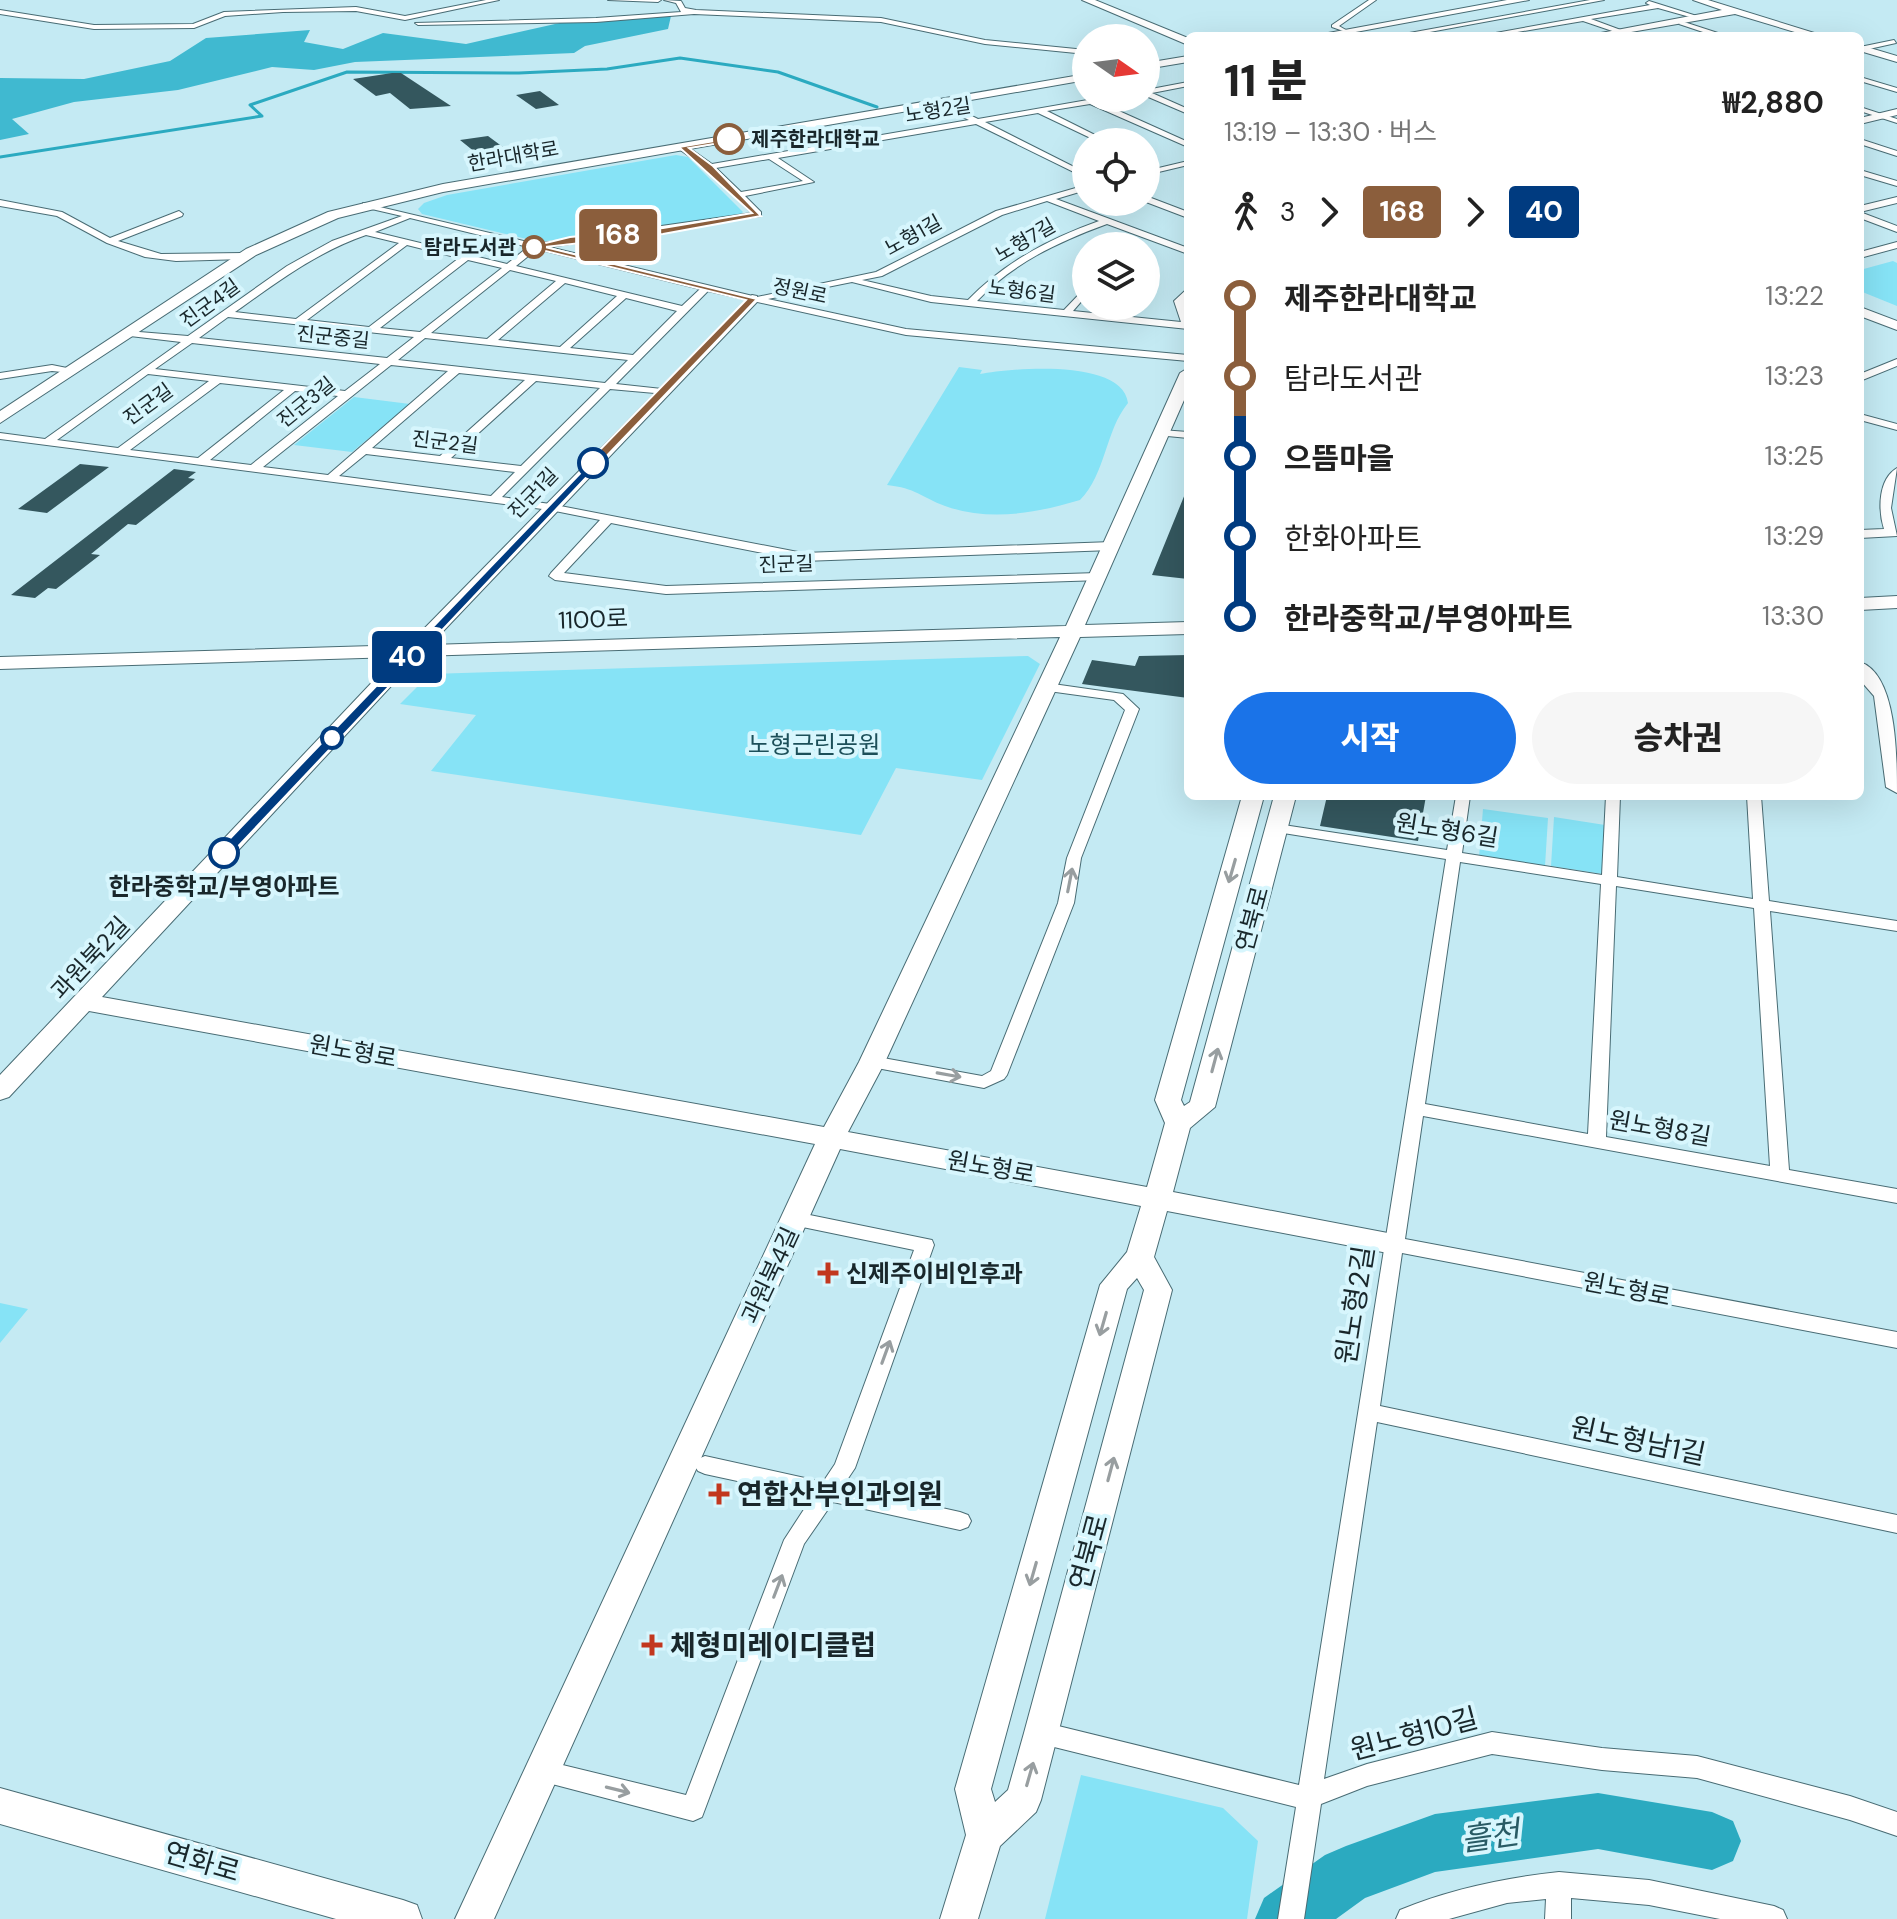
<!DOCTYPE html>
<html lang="ko">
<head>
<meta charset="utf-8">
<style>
	:root { --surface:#fff; --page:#f6f6f6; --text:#222; --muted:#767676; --accent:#1a73e8 }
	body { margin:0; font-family:"DM Sans","Noto Sans KR",sans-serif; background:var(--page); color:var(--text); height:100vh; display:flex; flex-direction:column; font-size:30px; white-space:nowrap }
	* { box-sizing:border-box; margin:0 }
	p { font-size:26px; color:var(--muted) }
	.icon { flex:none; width:44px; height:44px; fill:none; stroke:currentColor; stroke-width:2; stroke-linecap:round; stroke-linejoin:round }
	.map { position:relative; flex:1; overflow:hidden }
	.panel { position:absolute; left:1184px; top:32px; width:680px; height:768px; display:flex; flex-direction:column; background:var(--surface); border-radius:12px; box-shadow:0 8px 32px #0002 }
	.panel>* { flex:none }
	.badge { padding:0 16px; border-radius:6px; font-size:28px; line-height:52px }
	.needle { width:52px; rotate:104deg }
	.controls { position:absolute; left:1072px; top:24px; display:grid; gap:16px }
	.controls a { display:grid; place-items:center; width:88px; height:88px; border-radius:50%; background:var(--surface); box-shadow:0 8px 32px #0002; font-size:40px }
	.map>.badge { position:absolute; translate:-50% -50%; box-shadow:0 0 0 4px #fff }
	.legs { display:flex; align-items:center; gap:12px; height:88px; padding:0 40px; font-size:26px }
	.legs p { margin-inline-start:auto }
	.summary { display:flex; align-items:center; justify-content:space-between; height:136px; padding:0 40px }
	h1 { font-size:44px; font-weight:800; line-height:60px }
	.cta { display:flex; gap:16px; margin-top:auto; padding:16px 40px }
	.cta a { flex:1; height:92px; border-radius:48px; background:var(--accent); color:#fff; font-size:32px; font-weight:800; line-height:92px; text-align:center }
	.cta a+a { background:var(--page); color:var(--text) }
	ul { padding:0 40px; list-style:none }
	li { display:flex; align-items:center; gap:28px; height:80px; font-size:30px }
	li i { display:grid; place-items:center; width:12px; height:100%; margin:0 10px; background:currentColor }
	li i::after { content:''; width:20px; height:20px; margin:-10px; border:6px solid; border-radius:50%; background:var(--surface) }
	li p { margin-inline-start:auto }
	li:first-child i { background:linear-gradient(#0000 50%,currentColor 0) }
	li:last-child i { background:linear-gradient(currentColor 50%,#0000 0) }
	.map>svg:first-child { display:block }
	.green { fill:#86e3f6 }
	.forest { fill:#40b9d0 }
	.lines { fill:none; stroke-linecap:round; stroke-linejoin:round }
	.stream { stroke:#2baac0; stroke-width:3 }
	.river { fill:#2baac0; fill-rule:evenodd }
	.building { fill:#34575e }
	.street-casing { stroke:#496c74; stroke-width:2 }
	.secondary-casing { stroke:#496c74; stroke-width:2 }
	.street { fill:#fff; fill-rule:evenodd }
	.secondary { fill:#fff; fill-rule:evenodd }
	.oneway { stroke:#989ea0 }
	.line-1 { fill:#8b5e3c; stroke:#fff; stroke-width:2 }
	.line-2 { fill:#003b80; stroke:#fff; stroke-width:2 }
	.stop-1-dot { fill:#fff; stroke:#8b5e3c; stroke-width:4 }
	.stop-2-dot { fill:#fff; stroke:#003b80; stroke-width:4 }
	.poi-dot { fill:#c2371e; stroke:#d7f6fd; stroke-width:3 }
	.labels { text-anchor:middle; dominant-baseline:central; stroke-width:8; stroke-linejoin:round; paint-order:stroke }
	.far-street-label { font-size:20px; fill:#19272b; stroke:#d7f6fd }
	.far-stop-label { font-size:20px; font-weight:bold; fill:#19272b; stroke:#d7f6fd; text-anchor:start }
	.street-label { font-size:24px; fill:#19272b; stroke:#d7f6fd }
	.park-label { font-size:24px; fill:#1c4f59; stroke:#d7f6fd }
	.stop-label { font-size:24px; font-weight:bold; fill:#19272b; stroke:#d7f6fd }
	.poi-label { font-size:24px; font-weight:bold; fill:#19272b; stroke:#d7f6fd; text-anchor:start }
	.near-street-label { font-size:28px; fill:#19272b; stroke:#d7f6fd }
	.near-poi-label { font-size:28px; font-weight:bold; fill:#19272b; stroke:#d7f6fd; text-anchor:start }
	.near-water-label { font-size:32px; font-style:italic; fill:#295b65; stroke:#d7f6fd }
</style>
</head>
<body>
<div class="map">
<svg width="1897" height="1919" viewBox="0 0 1897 1919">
	<rect width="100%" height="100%" fill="#c4eaf3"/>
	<path class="green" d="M676,155L688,157L743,212L739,216L539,242L422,214L418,209L424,203L447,195Z
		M1893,261L1897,263V306L1860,291V270Z
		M959,367L982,370L980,374C1011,368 1123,358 1128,403C1105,431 1106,474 1080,500C1036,513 990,522 945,506C921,497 916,488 887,485Z
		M354,397L410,404L352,452L294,445Z
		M1028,656L1040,664L982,780L896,768L861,835L431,771L476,715L400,704L430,674Z
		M1483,809L1548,818L1545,866L1479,857Z
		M1554,817L1605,825L1603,874L1551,866Z
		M0,1303L28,1309L0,1343Z
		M1081,1775L1223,1808L1258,1841L1247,1919H1045Z"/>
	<path class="forest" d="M671,16L668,29L585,46L574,53L355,62L314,70L272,67L178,90L74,102L12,119L29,134L0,140V78L84,79L170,61L206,38L310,30L304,42L343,49L383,33L466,44L564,22Z"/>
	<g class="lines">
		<path class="stream" d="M0,157L262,116L250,105L347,72L519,73L607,69L680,58L778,72L877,107"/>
		<path class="river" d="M1598,1793L1712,1812L1733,1821L1741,1841L1733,1861L1712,1870L1598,1849L1435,1872L1365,1898L1336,1919H1255L1264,1898L1325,1855L1346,1846L1435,1814Z"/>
	</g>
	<path class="building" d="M392,73H401L451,106L410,109L390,93L376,96L353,79Z
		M540,91L559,105L536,109L516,95Z
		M488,136L515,156L486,161L460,140Z
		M80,464L109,467L47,513L18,509Z
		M174,469L196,472L188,478L195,479L136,525L128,524L91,554L100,555L56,589L48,588L35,598L11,595Z
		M1187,489L1188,579L1152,575Z
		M1188,655V698L1082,684L1092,660L1135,666L1139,656Z
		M1327,796H1426L1418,841L1320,826Z"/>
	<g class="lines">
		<g class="street-casing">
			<path id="street" d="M486,0H499L405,20L356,11L283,12L225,16L194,28L94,29L0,14V10L94,25L193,24L224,12L356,7L405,16Z
				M608,0H661L658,2Z
				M664,0L681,1L685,8L696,10L881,18L985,40L1086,50V54L985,44L881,22L694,14L596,22L418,25L415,23L596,18L681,12L676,3Z
				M1369,0H1376L1339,26L1346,30V32L1332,27V25Z
				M1590,0H1604L1408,36H1393Z
				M1649,1L1700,17L1697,19L1658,8L1591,19L1637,36H1627L1583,21L1494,36H1479L1650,5L1646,3Z
				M1681,21L1724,35L1725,36H1715L1679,24Z
				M1894,40L1896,43L1860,51V47Z
				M1860,77L1897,88V92L1860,81Z
				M1188,82V86L1152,93L1188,109V114L1146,96V90Z
				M1099,98H1116L1099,102L1188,142V147L1090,104L1047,111L1109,142H1099L1038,113L985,122L1086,173V178L976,124L778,158L814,182L745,196L761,212V216L549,247L757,297L876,272L996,211L1086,185V190L1056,199L1188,248V254L1107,224C1058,242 1013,263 977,301L1064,310L1086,287V296L1073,311L1181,322L1174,301L1188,288V297L1184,301L1188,314V329L931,302L852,282L768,299L906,329L1188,355V361L906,335L708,291L616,384L662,389L667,392L666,394L610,389L502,497L550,504L803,553L1112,542L1118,546L1112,550L803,561L611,523L564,573L666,586L1098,573L1102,574V580L666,594L555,580L549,576L551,573L600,520L550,510L0,439V433L45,439L181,342L130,336L125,333L127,331L188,336L287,266L332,241L402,216L363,207V203L536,244L752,213L707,169L679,149V145H685L712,164L969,120L938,105L941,101L978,119ZM769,159L803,181L741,192L716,168ZM1047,201L1099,221C1049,239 1005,262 968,300L931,296L862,280L882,276L1002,215ZM410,218L528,247L507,264L375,232ZM366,235L399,243L296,319L235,312C277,282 317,252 366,235ZM407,245L459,258L369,327L307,320ZM537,249L700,289L682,306L516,266ZM468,260L502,268L420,332L380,328ZM510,270L556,281L487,339L431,333ZM565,283L617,296L560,347L498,340ZM626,298L677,311L633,355L570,348ZM228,317L414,337L387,358L199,338ZM425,338L628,360L605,383L398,360ZM192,343L380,364L345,391L155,369ZM391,365L448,371L328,475L263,467ZM459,373L525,380L440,456L372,448ZM148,374L209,381L118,448L57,440ZM536,381L600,388L521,466L451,458ZM220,383L284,390L198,458L130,450ZM295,391L338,396L251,465L210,460ZM366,454L515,472L491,496L339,476Z
				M1860,107L1897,119V123L1860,111Z
				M1860,139L1897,151V156L1860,144Z
				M1188,161V165L1146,175V171Z
				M1860,170L1897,181V186L1860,175Z
				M1146,196L1188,212V218L1146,202Z
				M1897,197V203L1860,212V206Z
				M0,200L62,212L110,238L179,211L183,214L182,216L118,241L161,254L244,253L248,256L244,259L176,261L145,257L107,243L57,216L0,206Z
				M1860,212L1897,226V232L1860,218Z
				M1897,242V248L1860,258V252Z
				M1897,359V366L1860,381V374Z
				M52,365L77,370L72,373L52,371L0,379V373Z
				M1860,414L1897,424V430L1860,420Z
				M1161,430L1188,432V438L1157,435L1156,433Z
				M1897,468L1891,508L1897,536L1860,538V530L1884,529C1878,510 1878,479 1897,468Z
				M1046,683L1123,694L1139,709L1081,858L1074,903L1007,1075L1004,1079L984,1088L866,1066L863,1062L872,1056L982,1076L991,1071L1058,903L1067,858L1125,710L1114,700L1041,690L1039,687Z
				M1456,796H1470L1462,853L1602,875L1606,796H1620L1617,877L1753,899L1747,796H1761L1769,901L1897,921V931L1770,911L1789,1170L1897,1189V1203L1423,1116L1405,1239L1897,1332V1348L1402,1253L1380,1406L1897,1515V1533L1377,1422L1324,1779L1367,1764L1492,1732L1602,1748L1697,1756L1850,1796L1897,1812V1836L1850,1820L1697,1778L1602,1770L1492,1754L1367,1786L1321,1804L1304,1919H1278L1296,1807L1042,1744L1034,1741L1030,1733L1034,1725L1042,1722L1299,1785L1446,859L1277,832L1270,828L1277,824L1447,850ZM1460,862L1601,884L1588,1134L1425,1104ZM1616,886L1754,908L1770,1166L1606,1137Z
				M795,1212L932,1240L934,1245L855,1468L843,1486L960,1512L968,1515L971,1521L968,1527L960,1530L833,1502L804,1544L702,1817L693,1821L533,1779L530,1771L533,1763L542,1760L686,1795L784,1540L812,1497L705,1474L698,1471L694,1465L698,1459L705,1456L823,1482L835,1464L914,1250L788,1224L786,1219L788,1214Z
				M1559,1872L1649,1880L1774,1906L1783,1910L1787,1919H1720L1649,1905L1571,1898V1919H1545L1546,1899L1507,1903L1449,1919H1396L1400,1910C1451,1889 1504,1878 1559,1872Z"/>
		</g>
		<g class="secondary-casing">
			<path id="secondary" d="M1082,0H1095L1188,38V45Z
				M1507,0H1529L1334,36H1312Z
				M1693,0H1708L1824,36H1808L1735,14L1608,36H1585L1722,10Z
				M1860,45L1897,56V62L1860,51Z
				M1188,56V62L1146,69V63Z
				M1086,74V80L443,192L338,218L256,255L0,423V411L246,249L328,212L443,184Z
				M1897,109V115L1860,124V118Z
				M752,295L757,296V302L430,645L1066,626L1180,373L1188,368V391L1085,625L1188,622V634L1080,637L885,1062L848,1132L1147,1187L1165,1123L1155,1100L1242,796H1264L1181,1100L1184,1106L1190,1102L1274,796H1296L1215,1107L1190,1128L1173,1192L1393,1234L1403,1237L1407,1244L1403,1251L1393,1254L1167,1211L1154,1257L1172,1290L1041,1800L1036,1812L1000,1846L978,1919H940L966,1835L955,1789L1100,1285L1127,1252L1141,1206L840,1149L494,1919H455L815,1144L89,1011L9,1097L0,1100V1075L396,657L0,669V657L408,645ZM1060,637L859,1062L824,1127L102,997L419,656ZM1137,1278L1144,1290L1024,1733L1008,1790L995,1802L991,1789L1127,1289Z
				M1860,307L1897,321V330L1860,316Z
				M1897,596V608L1860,610V598Z
				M1860,662C1897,674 1897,757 1897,793L1886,787L1874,696L1860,680Z
				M0,1788L403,1900L417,1905L422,1919H336L0,1824Z"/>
		</g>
		<use href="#street" class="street"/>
		<use href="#secondary" class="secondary"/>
	</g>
	<defs><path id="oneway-shaft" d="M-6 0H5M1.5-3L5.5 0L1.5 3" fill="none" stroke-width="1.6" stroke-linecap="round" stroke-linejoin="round" transform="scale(2)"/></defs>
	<g class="oneway">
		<use href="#oneway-shaft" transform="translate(1232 871) rotate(106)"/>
		<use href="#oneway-shaft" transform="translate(1070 880) rotate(-79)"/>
		<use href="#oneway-shaft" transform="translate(1215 1060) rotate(-75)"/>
		<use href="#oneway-shaft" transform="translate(949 1075) rotate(10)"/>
		<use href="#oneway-shaft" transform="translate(1103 1324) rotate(106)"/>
		<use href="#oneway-shaft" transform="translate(886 1352) rotate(-70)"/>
		<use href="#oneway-shaft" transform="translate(1111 1469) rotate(-75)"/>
		<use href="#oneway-shaft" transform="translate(1033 1574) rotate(106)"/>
		<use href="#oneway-shaft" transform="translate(778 1586) rotate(-69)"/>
		<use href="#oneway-shaft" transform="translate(1030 1774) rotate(-74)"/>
		<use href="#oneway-shaft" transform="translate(618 1790) rotate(14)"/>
	</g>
	<path class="line-1" d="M732,138V141L689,148L713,166L761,216L663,234L545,247L757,299L597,466H589V461L746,300L529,247L570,237L663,228L752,213L679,147Z"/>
	<path class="line-2" d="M593,460L597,466L229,856H219V850Z"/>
	<g class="stop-1-dot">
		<circle cx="729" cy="139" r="14"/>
		<circle cx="534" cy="247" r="10"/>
	</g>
	<g class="stop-2-dot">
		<circle cx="593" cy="463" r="14"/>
		<circle cx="332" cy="738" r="10"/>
		<circle cx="224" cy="853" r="14"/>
	</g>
	<g class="poi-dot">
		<path d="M824 1261h8v8h8v8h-8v8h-8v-8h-8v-8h8z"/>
		<path d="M715 1482h8v8h8v8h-8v8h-8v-8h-8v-8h8z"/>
		<path d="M648 1633h8v8h8v8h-8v8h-8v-8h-8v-8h8z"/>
	</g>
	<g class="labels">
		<g class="far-street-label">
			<text transform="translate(938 110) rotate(-9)">노형2길</text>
			<text transform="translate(513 156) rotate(-10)">한라대학로</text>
			<text transform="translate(913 235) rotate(-29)">노형1길</text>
			<text transform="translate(1025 240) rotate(-30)">노형7길</text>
			<text transform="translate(800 291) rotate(12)">정원로</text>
			<text transform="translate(1022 291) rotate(7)">노형6길</text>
			<text transform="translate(210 303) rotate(-36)">진군4길</text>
			<text transform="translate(333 337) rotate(6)">진군중길</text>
			<text transform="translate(306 402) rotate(-39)">진군3길</text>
			<text transform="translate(148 404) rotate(-36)">진군길</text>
			<text transform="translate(445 442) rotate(7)">진군2길</text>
			<text transform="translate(533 493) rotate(-46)">진군1길</text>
			<text transform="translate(786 564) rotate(-2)">진군길</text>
		</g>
		<g class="far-stop-label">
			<text x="751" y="139">제주한라대학교</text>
			<text x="516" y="247" text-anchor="end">탐라도서관</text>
		</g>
		<g class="street-label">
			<text transform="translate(593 619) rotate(-2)">1100로</text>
			<text transform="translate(1447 830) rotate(9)">원노형6길</text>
			<text transform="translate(1252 919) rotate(-75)">연북로</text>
			<text transform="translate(90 958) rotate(-47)">과원북2길</text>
			<text transform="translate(353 1051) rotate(10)">원노형로</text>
			<text transform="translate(1660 1128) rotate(10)">원노형8길</text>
			<text transform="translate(991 1167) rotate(10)">원노형로</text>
			<text transform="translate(770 1275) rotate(-65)">과원북4길</text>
			<text transform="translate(1627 1289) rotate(11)">원노형로</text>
		</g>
		<g class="park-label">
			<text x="814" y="744">노형근린공원</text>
		</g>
		<g class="stop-label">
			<text x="224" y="886">한라중학교/부영아파트</text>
		</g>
		<g class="poi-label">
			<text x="846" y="1273">신제주이비인후과</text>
		</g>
		<g class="near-street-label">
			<text transform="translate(1355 1305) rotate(-81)">원노형2길</text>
			<text transform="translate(1638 1441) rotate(12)">원노형남1길</text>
			<text transform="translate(1089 1552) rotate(-75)">연북로</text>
			<text transform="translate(1414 1734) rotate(-15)">원노형10길</text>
			<text transform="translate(202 1862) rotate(16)">연화로</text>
		</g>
		<g class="near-poi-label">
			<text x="737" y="1494">연합산부인과의원</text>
			<text x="670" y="1645">체형미레이디클럽</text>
		</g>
		<g class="near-water-label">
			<text transform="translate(1490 1836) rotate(-8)">흘천</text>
		</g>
	</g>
</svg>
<div class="controls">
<a><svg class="needle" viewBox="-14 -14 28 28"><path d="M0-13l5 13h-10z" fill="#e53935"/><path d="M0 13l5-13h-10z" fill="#767676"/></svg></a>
<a><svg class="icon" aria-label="locate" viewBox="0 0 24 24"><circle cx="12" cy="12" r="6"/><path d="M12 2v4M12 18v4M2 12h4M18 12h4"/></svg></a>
<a><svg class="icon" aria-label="layers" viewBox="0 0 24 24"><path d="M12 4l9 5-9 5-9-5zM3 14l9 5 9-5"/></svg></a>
</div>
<b class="badge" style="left:618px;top:235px;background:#8b5e3c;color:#fff">168</b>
<b class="badge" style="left:407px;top:657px;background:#003b80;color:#fff">40</b>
<section class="panel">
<div class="summary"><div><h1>11 분</h1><p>13:19 – 13:30 · 버스</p></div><b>₩2,880</b></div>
<div class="legs"><svg class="icon" aria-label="walk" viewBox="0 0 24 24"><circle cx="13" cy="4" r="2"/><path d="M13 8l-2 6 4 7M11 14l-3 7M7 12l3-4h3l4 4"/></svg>3<svg class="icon" aria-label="forward" viewBox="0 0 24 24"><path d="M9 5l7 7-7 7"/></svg><b class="badge" style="background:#8b5e3c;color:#fff">168</b><svg class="icon" aria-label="forward" viewBox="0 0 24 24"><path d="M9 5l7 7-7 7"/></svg><b class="badge" style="background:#003b80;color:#fff">40</b></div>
<ul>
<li><i style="color:#8b5e3c"></i><b>제주한라대학교</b><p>13:22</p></li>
<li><i style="color:#8b5e3c"></i><span>탐라도서관</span><p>13:23</p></li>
<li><i style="color:#003b80"></i><b>으뜸마을</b><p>13:25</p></li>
<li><i style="color:#003b80"></i><span>한화아파트</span><p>13:29</p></li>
<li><i style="color:#003b80"></i><b>한라중학교/부영아파트</b><p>13:30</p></li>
</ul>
<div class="cta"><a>시작</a><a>승차권</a></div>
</section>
</div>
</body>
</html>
